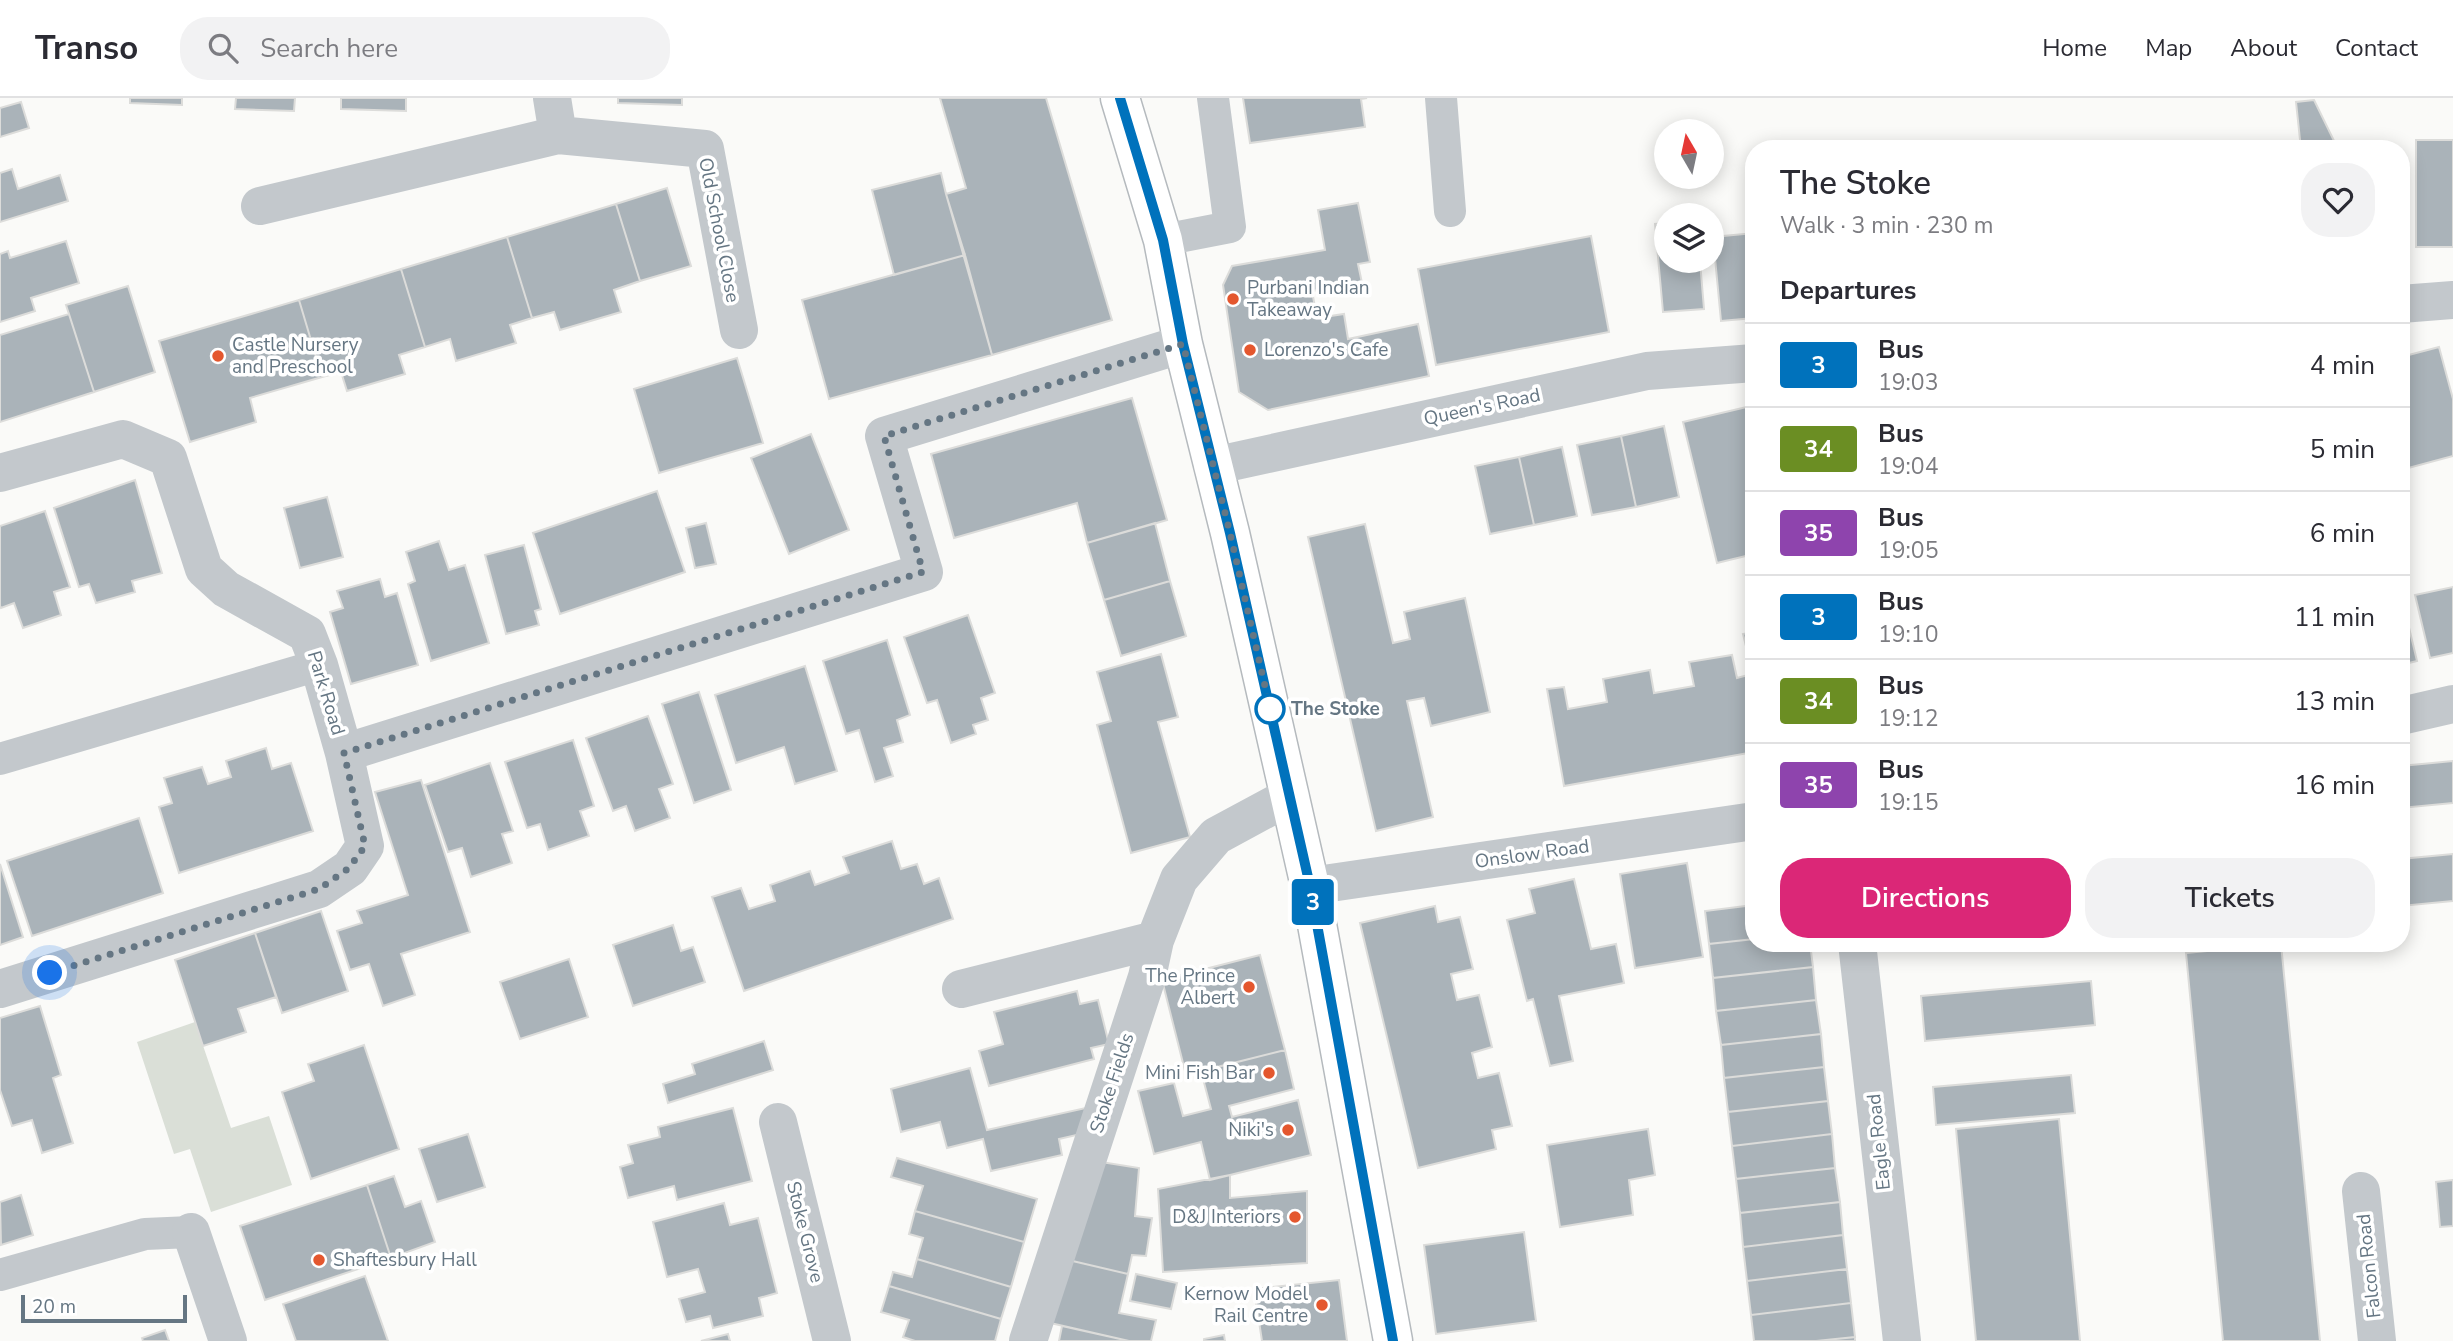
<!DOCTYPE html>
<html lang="en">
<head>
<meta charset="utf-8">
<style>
	:root { --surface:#fff; --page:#f2f2f3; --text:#2b2b33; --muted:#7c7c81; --line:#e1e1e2; --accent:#db2777 }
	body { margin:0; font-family:"Nunito Sans",sans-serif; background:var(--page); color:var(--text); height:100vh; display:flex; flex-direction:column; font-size:26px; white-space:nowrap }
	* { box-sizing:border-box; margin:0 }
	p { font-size:23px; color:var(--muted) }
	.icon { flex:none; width:38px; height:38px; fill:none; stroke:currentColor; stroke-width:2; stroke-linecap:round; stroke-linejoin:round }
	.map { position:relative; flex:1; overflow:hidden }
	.details { position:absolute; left:1745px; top:42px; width:665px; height:812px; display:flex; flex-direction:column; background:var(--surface); border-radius:28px; box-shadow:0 4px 18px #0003 }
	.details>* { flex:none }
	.badge { padding:0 14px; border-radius:5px; font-size:24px; line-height:46px }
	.needle { width:46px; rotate:351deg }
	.tools { position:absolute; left:1654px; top:21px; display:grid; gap:14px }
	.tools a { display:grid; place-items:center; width:70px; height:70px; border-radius:50%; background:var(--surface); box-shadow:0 4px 18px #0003; font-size:35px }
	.scale { position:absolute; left:21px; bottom:18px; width:166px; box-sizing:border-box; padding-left:7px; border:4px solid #657683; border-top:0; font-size:19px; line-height:24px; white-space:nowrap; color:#657683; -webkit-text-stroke:5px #fff; paint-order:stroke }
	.you { position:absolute; width:35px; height:35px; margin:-18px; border:5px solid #fff; border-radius:50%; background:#1a73e8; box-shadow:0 0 0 10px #1a73e833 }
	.map>.badge { position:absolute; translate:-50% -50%; box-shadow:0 0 0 4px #fff }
	h2 { padding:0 35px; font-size:26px; line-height:63px }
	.round { display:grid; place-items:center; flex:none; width:74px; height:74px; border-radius:28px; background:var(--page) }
	.overview { display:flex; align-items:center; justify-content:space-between; height:119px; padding:0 35px }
	h1 { font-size:33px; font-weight:600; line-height:52px }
	.action { display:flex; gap:14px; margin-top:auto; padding:14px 35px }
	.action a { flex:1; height:80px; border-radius:28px; background:var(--accent); color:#fff; font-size:28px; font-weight:600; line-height:80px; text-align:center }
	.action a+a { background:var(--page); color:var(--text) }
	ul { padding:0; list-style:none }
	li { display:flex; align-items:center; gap:21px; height:84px; padding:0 35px; border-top:2px solid var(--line) }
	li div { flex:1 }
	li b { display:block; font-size:26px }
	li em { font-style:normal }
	li .badge { min-width:77px; font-weight:700; text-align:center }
	header { display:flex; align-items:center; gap:42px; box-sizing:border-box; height:98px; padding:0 35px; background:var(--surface); border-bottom:2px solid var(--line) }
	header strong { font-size:33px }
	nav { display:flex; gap:38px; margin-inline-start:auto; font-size:24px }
	.search { width:490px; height:63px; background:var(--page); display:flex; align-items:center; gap:18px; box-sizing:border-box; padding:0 24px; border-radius:28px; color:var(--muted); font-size:26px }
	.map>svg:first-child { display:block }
	.green { fill:#dadfd7 }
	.building { fill:#aab3b9; stroke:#dcdcda; stroke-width:2 }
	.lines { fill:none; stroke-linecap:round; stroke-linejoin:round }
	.primary-casing { stroke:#b5babe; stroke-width:41 }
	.service { stroke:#c3c8cc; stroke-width:32 }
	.minor { stroke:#c3c8cc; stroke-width:38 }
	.primary { stroke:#fff; stroke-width:38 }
	.line-casing { stroke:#fff; stroke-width:16 }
	.line { stroke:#0072bc; stroke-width:10 }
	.walk { stroke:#657683; stroke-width:7; stroke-dasharray:0 12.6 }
	.poi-dot { fill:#e4572e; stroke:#fff; stroke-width:2.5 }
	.stop-dot { fill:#fff; stroke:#0072bc; stroke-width:3.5 }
	.labels { text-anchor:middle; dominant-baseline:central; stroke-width:7; stroke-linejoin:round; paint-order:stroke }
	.street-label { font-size:19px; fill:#657683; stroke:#fff }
	.poi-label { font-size:19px; fill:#657683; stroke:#fff; text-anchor:end }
	.stop-label { font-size:19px; font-weight:bold; fill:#657683; stroke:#fff; text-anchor:start }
</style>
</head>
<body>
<header>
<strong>Transo</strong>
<div class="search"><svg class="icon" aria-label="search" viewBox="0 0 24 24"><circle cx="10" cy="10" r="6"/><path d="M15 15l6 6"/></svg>Search here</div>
<nav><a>Home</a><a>Map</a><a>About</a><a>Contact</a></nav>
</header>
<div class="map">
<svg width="2453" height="1243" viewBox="0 0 2453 1243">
	<rect width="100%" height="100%" fill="#fafaf8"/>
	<path class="green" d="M195,924L231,1030L269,1018L292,1087L211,1114L190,1051L174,1056L137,944Z"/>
	<path class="building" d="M130,0H182V7L130,5Z
		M236,0H295L294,13L235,11Z
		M341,0H406V13L341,11Z
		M618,0H682V7L618,5Z
		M940,0H1046L1112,222L992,257L946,96L966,90Z
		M1243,0H1367L1361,1L1365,29L1250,45Z
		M2314,2L2338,51H2301L2296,4Z
		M21,4L29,30L0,39V10Z
		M2416,42H2453V149H2416Z
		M12,71L18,91L60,77L68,103L0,124V75Z
		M941,75L946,96L965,157L894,177L872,92Z
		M667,90L691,168L640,183L616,106Z
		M1358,105L1370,164L1358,166L1362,185L1312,193L1317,220L1344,216L1348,241L1418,226L1429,278L1268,312L1239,294L1223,187L1232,168L1325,152L1318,112Z
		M616,106L640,183L614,192L621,214L560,232L554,214L532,220L507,139Z
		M1666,125V163H1700L1704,211L1663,214L1655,126Z
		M1754,135V220L1721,223L1713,139Z
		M1591,138L1609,234L1436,267L1418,171Z
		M507,139L532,220L510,227L516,245L456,263L450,241L425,249L401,171Z
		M66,143L79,185L31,200L35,213L0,224V156L8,153L10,160Z
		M965,157L992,257L829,301L802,202Z
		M401,171L425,249L399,257L405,276L347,293L341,274L322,279L299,202Z
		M128,188L155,274L94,294L66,207Z
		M299,202L322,279L250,300L256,324L190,344L159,243Z
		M69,216L94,294L0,324V237Z
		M2439,249L2453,301V358L2401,372V259Z
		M737,260L763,345L659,375L634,291Z
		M1132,300L1167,422L1087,445L1077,405L954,440L931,356Z
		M1751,308L1754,320V456L1717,465L1683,324Z
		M1664,328L1679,399L1636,409L1621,338Z
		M811,336L849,432L789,456L751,360Z
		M1621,338L1636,409L1592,417L1577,347Z
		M1562,349L1577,418L1534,427L1519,359Z
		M1519,359L1534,427L1490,436L1475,368Z
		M135,382L162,475L132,483L135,494L96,505L89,486L79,489L54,410Z
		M657,393L685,474L560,516L533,435Z
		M327,399L343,459L300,470L284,410Z
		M45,413L70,489L54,494L61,517L23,530L14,505L1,510L0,508V428Z
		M706,425L716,466L695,470L686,430Z
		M1155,425L1170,483L1104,502L1087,445Z
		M1365,426L1393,545L1410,541L1404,514L1465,500L1490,614L1431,628L1424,600L1407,603L1433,719L1376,733L1308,439Z
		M439,443L449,472L465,467L489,545L431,563L408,486L415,483L406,454Z
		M524,447L541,511L535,513L539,527L506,536L485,457Z
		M380,481L385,499L397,495L418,567L351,586L330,514L343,510L337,493Z
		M1170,483L1186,538L1121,558L1104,502Z
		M2453,489V555L2430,560L2415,497Z
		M2401,496L2417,563L2401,567Z
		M968,517L995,595L981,600L988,622L973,627L976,636L951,645L937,602L927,605L904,539Z
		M1754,534V581L1743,536Z
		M887,542L910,617L897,622L903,644L884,650L893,678L875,684L859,632L846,636L823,563Z
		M1161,556L1178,619L1158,624L1190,739L1131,755L1097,627L1111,623L1097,574Z
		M1732,557L1737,580L1748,577L1754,608V654L1564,688L1547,591L1564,589L1568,611L1607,604L1603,581L1650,572L1654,595L1694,588L1689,564Z
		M805,568L837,673L795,686L784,649L736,665L715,597Z
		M699,594L731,692L694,705L662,606Z
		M648,618L673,686L659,691L670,720L635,733L626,708L613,713L586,640Z
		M573,642L594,708L580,713L589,738L548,752L540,726L527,730L505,664Z
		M266,650L272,671L291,665L313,733L179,775L159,709L172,705L164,680L202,669L208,686L231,679L226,663Z
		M2453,663V705L2401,710V668Z
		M490,665L513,733L502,736L512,765L471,779L462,750L448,754L425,687Z
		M421,682L470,834L401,856L415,897L383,908L369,866L350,872L337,833L362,825L357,813L408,797L375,694Z
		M139,720L163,795L32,838L7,763Z
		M892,743L901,771L917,766L924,786L939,780L953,821L744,893L712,799L741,790L749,811L775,803L770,787L810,773L815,787L849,775L843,759Z
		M2453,756V803L2401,808V761Z
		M1687,765L1703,859L1635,870L1620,776Z
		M0,766L23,839L0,847Z
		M1574,781L1591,851L1616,846L1624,885L1559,898L1573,963L1550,968L1533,901L1527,903L1507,822L1535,815L1529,791Z
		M1754,807V841L1709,846L1705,813Z
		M1435,808L1438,824L1460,819L1473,871L1451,876L1457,902L1479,897L1492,949L1472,955L1478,980L1499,975L1512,1028L1492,1032L1496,1051L1418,1070L1360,825Z
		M321,813L348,893L282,915L255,835Z
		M673,827L681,853L693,849L705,884L633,908L613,847Z
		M255,835L276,899L238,911L246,934L203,948L175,862Z
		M1754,841V845H1810L1813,869L1713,880L1709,846Z
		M2281,846L2320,1243H2223L2186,855Z
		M1260,857L1285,952L1186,977L1162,882Z
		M569,861L588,919L520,941L500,884Z
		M1813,869L1816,902L1716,913L1713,880Z
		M2091,883L2095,927L1925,943L1921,898Z
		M1077,893L1080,906L1098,902L1109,946L1091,950L1094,961L989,988L979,953L1003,946L994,914Z
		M1816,902L1821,936L1721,947L1716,913Z
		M40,908L61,977L53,980L73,1045L42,1055L32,1022L12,1028L0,992V920Z
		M1821,936L1824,969L1724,980L1721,947Z
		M764,943L773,972L668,1005L663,986L695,976L692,966Z
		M364,947L399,1051L311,1081L282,994L314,983L308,966Z
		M1285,952L1294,991L1229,1008L1232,1019L1298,1002L1311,1057L1210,1082L1201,1044L1154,1056L1138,993L1174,985L1183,1018L1211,1011L1201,973Z
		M1824,969L1828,1003L1728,1014L1724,980Z
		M970,970L987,1032L1090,1009L1081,1036L1059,1041L1062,1057L991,1073L983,1041L947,1050L940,1024L901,1034L891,991Z
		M2071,977L2075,1015L1936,1027L1933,989Z
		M1828,1003L1832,1036L1732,1048L1728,1014Z
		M733,1010L752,1083L677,1102L674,1088L628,1100L620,1069L633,1065L628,1047L660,1039L658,1029Z
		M2059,1021L2080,1243H1976L1956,1031Z
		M1648,1031L1655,1077L1629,1082L1633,1117L1560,1129L1547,1047Z
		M468,1036L485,1089L437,1104L419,1051Z
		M1832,1036L1835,1070L1736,1081L1732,1048Z
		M897,1060L1037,1101L1024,1144L915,1113L923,1088L891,1079Z
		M1095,1063L1139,1070L1135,1118L1152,1120L1146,1158L1132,1157L1128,1176L1064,1161Z
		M1835,1070L1840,1104L1740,1115L1736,1081Z
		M1230,1077V1100L1307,1093V1165L1163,1174L1158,1091Z
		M394,1078L405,1109L421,1103L435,1144L391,1160L367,1087Z
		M2453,1082V1128L2440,1129L2436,1084Z
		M367,1087L391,1160L265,1202L240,1128Z
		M21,1097L33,1137L1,1147L0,1104Z
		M1840,1104L1843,1137L1743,1149L1740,1115Z
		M724,1105L730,1127L758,1120L777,1195L759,1200L763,1218L713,1230L710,1218L686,1224L679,1201L705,1194L698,1171L667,1179L653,1124Z
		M915,1113L1024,1144L1011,1189L917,1161L923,1140L909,1136Z
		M1524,1134L1536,1223L1436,1236L1424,1147Z
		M1843,1137L1847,1171L1747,1183L1743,1149Z
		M917,1161L1011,1189L1001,1221L889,1188L893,1174L912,1179Z
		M1064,1161L1128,1176L1119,1215L1156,1222L1151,1243H1129L1046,1224Z
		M1847,1171L1851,1205L1751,1217L1747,1183Z
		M1136,1176L1177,1185L1171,1211L1130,1203Z
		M365,1178L388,1243H296L283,1206Z
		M1339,1182L1347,1243H1262L1254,1191Z
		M889,1188L1001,1221L995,1243H915L903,1239L909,1222L881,1214Z
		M1851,1205L1855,1239L1816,1243H1754L1751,1217Z
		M1062,1228L1129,1243H1059Z
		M165,1232L169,1243H143L142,1240Z
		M728,1236L730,1243H701Z
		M1224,1237L1225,1243H1204V1241Z
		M1855,1239V1243H1816Z"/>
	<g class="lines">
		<g class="primary-casing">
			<path id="primary" d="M1120,0L1163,142L1183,246L1230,435L1310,788L1393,1243"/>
		</g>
		<path class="service" d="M1441,0L1450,113
			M1163,142L1230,129L1213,0
			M0,661L319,567
			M0,1177L145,1136L191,1134"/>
		<path class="minor" d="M552,0L558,37
			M260,108L558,37L705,51L739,232
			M2401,206L2453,202
			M1213,368L1647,273L1754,265
			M0,375L123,341L168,360L204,471L226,491L307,536L319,567L344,655
			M2401,618L2453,606
			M1310,788L1754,723
			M1857,845L1902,1243
			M0,891L319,791L350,770L365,748L344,655L924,474L884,338L1183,246
			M961,891L1155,842
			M778,1024L832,1243
			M2361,1093L2377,1243
			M191,1134L228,1243
			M1028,1243L1147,879L1155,842L1179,781L1216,738L1290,698"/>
		<use href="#primary" class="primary"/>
	</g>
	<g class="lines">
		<g class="line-casing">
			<path id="line" d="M1120,0L1163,142L1183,246L1230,435L1310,788L1393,1243"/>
		</g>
		<use href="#line" class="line"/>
		<path class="walk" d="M50,875L319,791L349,770L365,748L344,655L923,474L884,338L1183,246L1230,435L1272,619L1270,611"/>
	</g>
	<g class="poi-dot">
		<circle cx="1233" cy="201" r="7"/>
		<circle cx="1250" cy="252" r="7"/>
		<circle cx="218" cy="258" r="7"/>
		<circle cx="1249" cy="889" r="7"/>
		<circle cx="1269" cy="975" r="7"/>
		<circle cx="1288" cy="1032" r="7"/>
		<circle cx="1295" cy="1119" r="7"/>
		<circle cx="319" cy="1162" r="7"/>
		<circle cx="1322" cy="1207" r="7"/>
	</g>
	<circle class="stop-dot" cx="1270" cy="611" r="14"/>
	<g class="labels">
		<g class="street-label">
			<text transform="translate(719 132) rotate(79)">Old School Close</text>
			<text transform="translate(1482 309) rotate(-12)">Queen's Road</text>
			<text transform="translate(326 595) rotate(73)">Park Road</text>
			<text transform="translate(1532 756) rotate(-8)">Onslow Road</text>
			<text transform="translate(1112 985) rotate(-72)">Stoke Fields</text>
			<text transform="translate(1879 1044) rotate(-96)">Eagle Road</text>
			<text transform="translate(805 1134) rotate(76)">Stoke Grove</text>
			<text transform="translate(2369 1168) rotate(-96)">Falcon Road</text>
		</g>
		<g class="poi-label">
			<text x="1247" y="190" text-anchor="start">Purbani Indian<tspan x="1247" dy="22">Takeaway</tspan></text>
			<text x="232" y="247" text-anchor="start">Castle Nursery<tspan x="232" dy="22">and Preschool</tspan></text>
			<text x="1264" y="252" text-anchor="start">Lorenzo's Cafe</text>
			<text x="1235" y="878">The Prince<tspan x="1235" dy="22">Albert</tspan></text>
			<text x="1255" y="975">Mini Fish Bar</text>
			<text x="1274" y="1032">Niki's</text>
			<text x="1281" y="1119">D&amp;J Interiors</text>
			<text x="333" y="1162" text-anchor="start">Shaftesbury Hall</text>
			<text x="1308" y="1196">Kernow Model<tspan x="1308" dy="22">Rail Centre</tspan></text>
		</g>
		<g class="stop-label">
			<text x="1291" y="611">The Stoke</text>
		</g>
	</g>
</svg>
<div class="tools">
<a><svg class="needle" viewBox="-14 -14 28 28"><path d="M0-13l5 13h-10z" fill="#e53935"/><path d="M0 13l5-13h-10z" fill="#7c7c81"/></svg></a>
<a><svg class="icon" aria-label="layers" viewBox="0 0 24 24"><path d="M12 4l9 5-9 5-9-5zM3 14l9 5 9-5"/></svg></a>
</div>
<div class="scale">20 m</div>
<div class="you" style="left:50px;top:875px"></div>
<b class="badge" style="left:1313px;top:804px;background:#0072bc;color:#fff">3</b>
<section class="details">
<div class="overview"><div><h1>The Stoke</h1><p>Walk · 3 min · 230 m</p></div><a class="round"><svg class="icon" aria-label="heart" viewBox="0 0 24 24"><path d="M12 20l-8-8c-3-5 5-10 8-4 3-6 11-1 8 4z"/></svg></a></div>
<h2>Departures</h2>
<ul>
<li><span class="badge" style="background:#0072bc;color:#fff">3</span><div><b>Bus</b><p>19:03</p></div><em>4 min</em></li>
<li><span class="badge" style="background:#6b8e23;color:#fff">34</span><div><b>Bus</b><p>19:04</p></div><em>5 min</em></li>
<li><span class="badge" style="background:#8e44ad;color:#fff">35</span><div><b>Bus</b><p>19:05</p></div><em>6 min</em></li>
<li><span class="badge" style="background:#0072bc;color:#fff">3</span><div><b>Bus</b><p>19:10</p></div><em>11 min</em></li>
<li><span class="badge" style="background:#6b8e23;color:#fff">34</span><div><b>Bus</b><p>19:12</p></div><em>13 min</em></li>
<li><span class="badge" style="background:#8e44ad;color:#fff">35</span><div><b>Bus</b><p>19:15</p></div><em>16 min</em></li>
</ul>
<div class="action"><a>Directions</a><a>Tickets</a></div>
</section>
</div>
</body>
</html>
